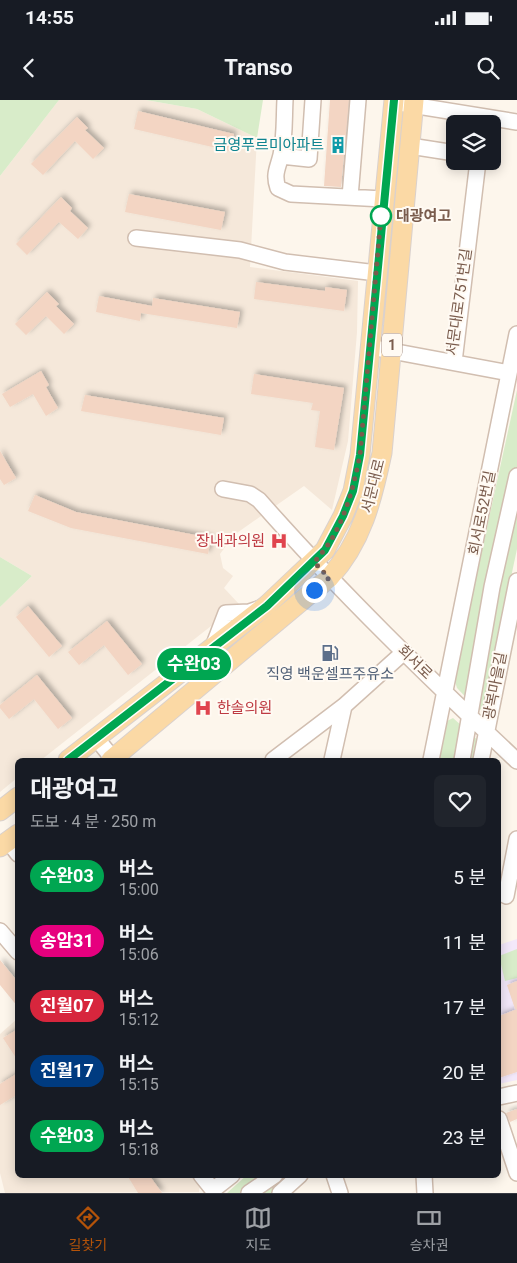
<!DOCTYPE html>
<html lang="ko">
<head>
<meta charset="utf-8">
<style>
	:root { --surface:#171b24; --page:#20242c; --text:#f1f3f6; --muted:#9ea1a6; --line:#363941; --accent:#b45309 }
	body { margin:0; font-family:Roboto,"Noto Sans KR",sans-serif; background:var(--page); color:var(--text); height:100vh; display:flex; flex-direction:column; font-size:19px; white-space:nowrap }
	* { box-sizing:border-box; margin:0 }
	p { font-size:16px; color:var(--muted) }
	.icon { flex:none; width:28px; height:28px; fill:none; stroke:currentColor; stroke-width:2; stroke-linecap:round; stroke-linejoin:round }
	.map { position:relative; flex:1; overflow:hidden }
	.panel { position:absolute; left:15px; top:658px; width:486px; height:420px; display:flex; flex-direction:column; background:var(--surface); border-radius:8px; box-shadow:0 2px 12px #0003 }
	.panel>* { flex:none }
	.badge { padding:0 10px; border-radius:16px; font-size:18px; line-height:32px }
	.fabs { position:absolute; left:446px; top:15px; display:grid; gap:10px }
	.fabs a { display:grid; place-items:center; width:55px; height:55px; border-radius:8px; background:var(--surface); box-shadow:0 2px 12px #0003; font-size:25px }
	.you { position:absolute; width:25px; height:25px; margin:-12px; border:4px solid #fff; border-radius:50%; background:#1a73e8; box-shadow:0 0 0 8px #1a73e833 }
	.map>.badge { position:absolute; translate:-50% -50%; box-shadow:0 0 0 2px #fff }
	.round { display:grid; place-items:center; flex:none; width:52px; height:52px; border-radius:8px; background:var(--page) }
	.overview { display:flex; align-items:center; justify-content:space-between; height:85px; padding:0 15px }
	h1 { font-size:24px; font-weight:700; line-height:38px }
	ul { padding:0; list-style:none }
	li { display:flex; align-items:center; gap:15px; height:65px; padding:0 15px }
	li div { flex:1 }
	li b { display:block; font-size:19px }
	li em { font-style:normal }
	li .badge { min-width:55px; font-weight:700; text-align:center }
	.status { display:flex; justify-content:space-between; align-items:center; height:35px; padding:0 25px; background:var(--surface); direction:ltr }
	.status svg { height:14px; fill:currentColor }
	header { display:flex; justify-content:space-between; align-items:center; height:65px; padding:0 15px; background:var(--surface); font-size:22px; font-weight:700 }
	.tabs { display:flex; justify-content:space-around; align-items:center; height:70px; border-top:1px solid var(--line); background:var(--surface); font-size:14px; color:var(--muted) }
	.tabs a { display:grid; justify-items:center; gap:2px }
	.tabs .active { color:var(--accent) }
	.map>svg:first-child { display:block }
	.residential { fill:#f5e8da }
	.education { fill:#f3e8fa }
	.green { fill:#d8ecc9 }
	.building { fill:#f3d5c3; filter:url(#shadow) }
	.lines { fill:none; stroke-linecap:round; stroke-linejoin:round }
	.minor-casing { stroke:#d1beb0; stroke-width:18 }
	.major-casing { stroke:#dad1cd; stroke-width:21 }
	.minor { stroke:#fff; stroke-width:15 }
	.major { stroke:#fbd9a5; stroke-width:19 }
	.line-casing { stroke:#fff; stroke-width:11 }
	.line { stroke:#00a651; stroke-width:8 }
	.walk { stroke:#7a5c4d; stroke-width:5; stroke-dasharray:0 9 }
	.stop-dot { fill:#fff; stroke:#00a651; stroke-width:2.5 }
	.labels { text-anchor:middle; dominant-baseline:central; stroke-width:4; stroke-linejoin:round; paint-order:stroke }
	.shield { fill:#fffaf3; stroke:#a28b7f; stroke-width:1 }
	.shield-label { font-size:14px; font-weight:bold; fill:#7a5c4d }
	.culture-label { font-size:15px; fill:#0d838f; stroke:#fffaf3; text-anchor:end }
	.stop-label { font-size:15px; font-weight:bold; fill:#7a5c4d; stroke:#fffaf3; text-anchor:start }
	.street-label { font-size:15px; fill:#7a5c4d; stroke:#fffaf3 }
	.health-label { font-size:15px; fill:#be3a42; stroke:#fffaf3; text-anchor:end }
	.service-label { font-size:15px; fill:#4e5e75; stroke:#fffaf3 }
</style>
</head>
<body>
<div class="status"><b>14:55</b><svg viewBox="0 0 49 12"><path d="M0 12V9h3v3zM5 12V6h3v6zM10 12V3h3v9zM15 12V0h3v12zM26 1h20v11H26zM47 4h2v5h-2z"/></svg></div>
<header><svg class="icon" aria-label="back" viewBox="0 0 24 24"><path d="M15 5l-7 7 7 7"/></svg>Transo<svg class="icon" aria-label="search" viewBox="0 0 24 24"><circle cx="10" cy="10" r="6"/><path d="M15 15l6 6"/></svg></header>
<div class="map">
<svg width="517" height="1093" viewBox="0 0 517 1093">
	<defs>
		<filter id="shadow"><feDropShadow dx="3" dy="-3" stdDeviation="2.5" flood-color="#0004"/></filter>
	</defs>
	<rect width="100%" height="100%" fill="#fdf6ec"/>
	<path class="residential" d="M59,0H146L197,9L257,38L250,167L358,181L357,232L348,341L332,410L304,386L234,435L220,454L223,468L233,476L224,488L239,504L41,660H18L17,678L0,692V507L32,476L0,457V76Z
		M17,919L18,1075H192L200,1085L199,1092L5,1093L0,1073V934Z"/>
	<path class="education" d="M517,839V980L499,984V845Z"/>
	<path class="green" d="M0,0H59L0,76Z
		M146,0H263L257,38L197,9Z
		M517,290V449L483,609L478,610L457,588L454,578Z
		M0,457L32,476L0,507Z
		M453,618L481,643L477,660H437L445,622Z
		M517,849V878L505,881L499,856Z
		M247,1075H295L272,1093H227Z"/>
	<path class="building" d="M330,0H349L341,87L324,86Z
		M138,11L234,34L230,51L134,29Z
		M77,17L88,28L85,30L104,48L93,59L75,41L43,75L31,64Z
		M129,94L225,112L221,130L125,112Z
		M61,97L72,108L70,111L88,128L78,139L59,122L27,155L16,144Z
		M256,182L325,191V187L347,190L344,211L254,199Z
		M47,192L59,204L56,206L74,224L64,234L46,216L26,235L15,224Z
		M99,196L152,206L153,198L240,212L237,228L141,213L140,221L96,212Z
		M41,271L49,285L46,287L58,308L46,316L33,294L10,307L2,294Z
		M254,274L344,288L334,350L315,347L320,311L311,310L313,303L251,294Z
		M85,295L224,318L221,335L81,311Z
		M0,351L16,378L4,385L0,379Z
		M35,395L76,412L211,438L208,454L71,428L28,411Z
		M28,506L62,546L49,557L16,517Z
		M107,521L142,564L128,575L104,545L79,565L68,552Z
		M37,575L72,618L58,629L34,599L9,619L0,608V605Z
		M0,860L18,882V907L0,885Z
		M517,881V909H515L507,885Z
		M517,909V972L499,978V916Z
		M18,929V961L3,938Z
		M18,973V994L0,1005V984Z
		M517,1009V1019L510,1022L506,1013Z
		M127,1075H149L162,1093H138Z"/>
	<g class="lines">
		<g class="minor-casing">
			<path id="minor" d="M285,0C284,18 285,37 281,55C278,68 273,74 278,88L291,94L383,99
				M393,2L517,22
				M410,46L455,53
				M281,56L309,59L313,0
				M350,97L358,0
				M136,138L240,150L285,162L377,173
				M370,247L509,273
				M454,262L478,61
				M223,389L250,394L259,400C340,492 428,577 517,661
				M213,547L226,513L249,512L261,508
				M97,639L114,660
				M273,660L344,606L404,552
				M332,660L344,606
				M431,660L517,234
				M462,660L492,487L517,376
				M481,660L517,481
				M8,741L18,754
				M506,796L517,739
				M0,831L18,852
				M499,997L517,993
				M499,1019L517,1073
				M201,1075L213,1090L232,1075
				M334,1075L340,1093
				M424,1075L425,1093
				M249,1093L275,1075
				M280,1093L300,1075"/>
		</g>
		<g class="major-casing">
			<path id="major" d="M68,660L267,505L325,450L343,416L353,391L360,355L394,0
				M111,660L329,478C362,442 372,400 382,353L414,0
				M0,711L18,697
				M0,747L18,734"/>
		</g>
		<use href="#minor" class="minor"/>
		<use href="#major" class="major"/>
	</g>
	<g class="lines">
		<g class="line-casing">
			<path id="line" d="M68,660L267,506L325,450L343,416L353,391L360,355L394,0"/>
		</g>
		<use href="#line" class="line"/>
		<path class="walk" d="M314,490L329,478L314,462C342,433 352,394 360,355L381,116"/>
	</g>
	<defs>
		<g id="building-bare" transform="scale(1.35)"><path d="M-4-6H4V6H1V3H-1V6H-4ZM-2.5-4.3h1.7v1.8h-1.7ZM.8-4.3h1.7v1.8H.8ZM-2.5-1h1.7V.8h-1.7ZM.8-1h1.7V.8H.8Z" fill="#0f9aa8" stroke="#fffaf3" stroke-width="2.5" paint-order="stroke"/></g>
		<g id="hospital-bare" transform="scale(1.35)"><path d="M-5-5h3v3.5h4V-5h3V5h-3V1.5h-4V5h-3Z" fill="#e0444e" stroke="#fffaf3" stroke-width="2.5" paint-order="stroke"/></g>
		<g id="fuel-bare" transform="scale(1.35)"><path d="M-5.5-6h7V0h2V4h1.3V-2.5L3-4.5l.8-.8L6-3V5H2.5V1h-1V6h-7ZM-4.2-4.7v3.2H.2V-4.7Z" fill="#5c6f8a" stroke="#fffaf3" stroke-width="2.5" paint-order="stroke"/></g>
	</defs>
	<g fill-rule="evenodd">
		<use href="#building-bare" x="338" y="45"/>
		<use href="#hospital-bare" x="279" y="441"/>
		<use href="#fuel-bare" x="330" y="553"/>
		<use href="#hospital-bare" x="203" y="608"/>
	</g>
	<circle class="stop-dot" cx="381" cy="116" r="10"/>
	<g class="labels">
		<rect class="shield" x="382" y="233.5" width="20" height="23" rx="4"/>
		<g class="shield-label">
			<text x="392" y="245">1</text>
		</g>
		<g class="culture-label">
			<text x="324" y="45">금영푸르미아파트</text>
		</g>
		<g class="stop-label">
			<text x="396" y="116">대광여고</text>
		</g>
		<g class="street-label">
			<text transform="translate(459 202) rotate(-82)">서문대로751번길</text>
			<text transform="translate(373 386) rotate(-76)">서문대로</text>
			<text transform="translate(482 413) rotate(-79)">회서로52번길</text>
			<text transform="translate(415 562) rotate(44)">회서로</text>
			<text transform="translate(495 586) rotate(-79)">광복마을길</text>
		</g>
		<g class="health-label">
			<text x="265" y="441">장내과의원</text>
			<text x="217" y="608" text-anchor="start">한솔의원</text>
		</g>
		<g class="service-label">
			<text x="330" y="574">직영 백운셀프주유소</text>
		</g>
	</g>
</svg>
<div class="fabs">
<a><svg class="icon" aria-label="layers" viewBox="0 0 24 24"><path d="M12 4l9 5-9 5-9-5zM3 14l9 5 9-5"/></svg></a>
</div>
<div class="you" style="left:314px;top:490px"></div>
<b class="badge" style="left:194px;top:564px;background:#00a651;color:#fff">수완03</b>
<section class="panel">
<div class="overview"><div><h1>대광여고</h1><p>도보 · 4 분 · 250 m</p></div><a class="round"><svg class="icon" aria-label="heart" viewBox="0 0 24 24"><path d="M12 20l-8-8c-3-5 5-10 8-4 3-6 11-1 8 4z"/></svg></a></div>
<ul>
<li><span class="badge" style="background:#00a651;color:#fff">수완03</span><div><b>버스</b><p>15:00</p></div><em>5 분</em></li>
<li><span class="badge" style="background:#e6007e;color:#fff">송암31</span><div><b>버스</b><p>15:06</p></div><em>11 분</em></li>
<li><span class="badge" style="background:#d7263d;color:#fff">진월07</span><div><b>버스</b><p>15:12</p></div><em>17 분</em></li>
<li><span class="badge" style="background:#003b80;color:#fff">진월17</span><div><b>버스</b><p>15:15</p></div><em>20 분</em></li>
<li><span class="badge" style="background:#00a651;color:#fff">수완03</span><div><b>버스</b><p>15:18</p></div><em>23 분</em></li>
</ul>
</section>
</div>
<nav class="tabs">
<a class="active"><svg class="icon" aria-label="directions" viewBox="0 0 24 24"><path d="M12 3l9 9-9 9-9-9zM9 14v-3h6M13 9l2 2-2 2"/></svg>길찾기</a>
<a><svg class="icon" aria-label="map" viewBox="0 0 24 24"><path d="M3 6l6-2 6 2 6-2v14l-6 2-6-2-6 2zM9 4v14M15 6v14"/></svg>지도</a>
<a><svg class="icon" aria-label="tickets" viewBox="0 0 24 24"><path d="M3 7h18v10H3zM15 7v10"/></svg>승차권</a>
</nav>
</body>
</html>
